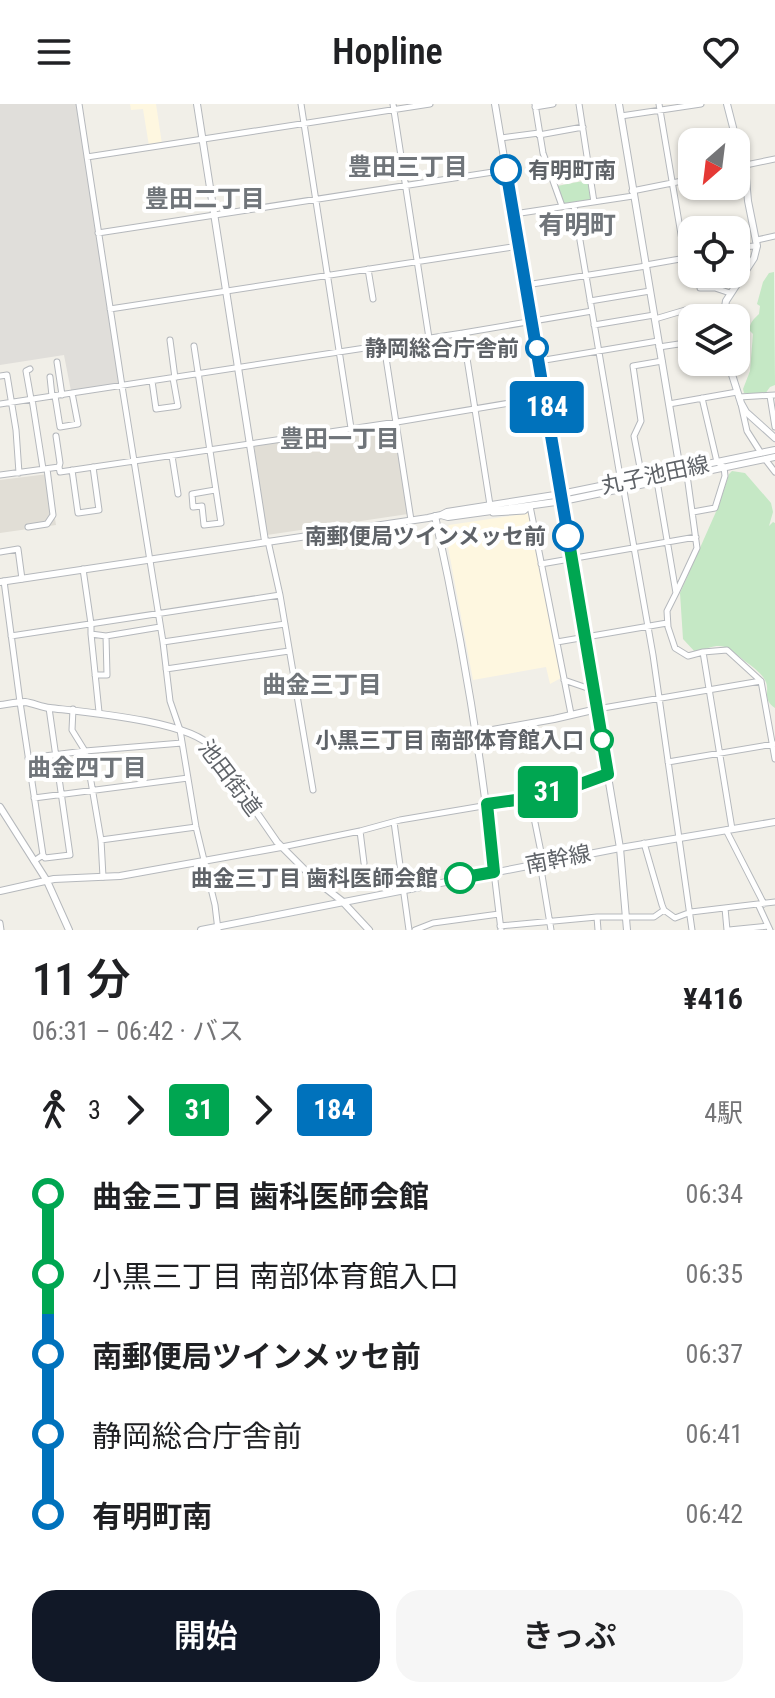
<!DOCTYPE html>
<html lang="ja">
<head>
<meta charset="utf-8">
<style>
	:root { --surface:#fff; --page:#f6f6f6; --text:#202124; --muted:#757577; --accent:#111827 }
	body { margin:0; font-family:"Roboto Condensed","Noto Sans JP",sans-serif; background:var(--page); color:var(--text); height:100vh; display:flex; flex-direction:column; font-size:30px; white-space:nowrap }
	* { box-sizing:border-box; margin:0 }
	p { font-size:26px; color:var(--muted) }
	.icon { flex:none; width:44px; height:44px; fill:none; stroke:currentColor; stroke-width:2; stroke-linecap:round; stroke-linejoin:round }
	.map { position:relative; height:826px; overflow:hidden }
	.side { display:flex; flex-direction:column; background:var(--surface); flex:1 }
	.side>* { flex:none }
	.badge { padding:0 16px; border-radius:6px; font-size:28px; line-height:52px }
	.needle { width:52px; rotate:208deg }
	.tools { position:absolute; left:678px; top:24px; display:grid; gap:16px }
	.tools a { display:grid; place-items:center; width:72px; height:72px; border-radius:16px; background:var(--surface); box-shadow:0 2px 6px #0004; font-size:40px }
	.map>.badge { position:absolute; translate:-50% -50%; box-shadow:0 0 0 4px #fff }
	.legs { display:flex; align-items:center; gap:12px; height:88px; padding:0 32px; font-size:26px }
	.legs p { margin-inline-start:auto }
	.head { display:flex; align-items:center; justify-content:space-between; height:136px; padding:0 32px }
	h1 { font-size:44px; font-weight:600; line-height:60px }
	.action { display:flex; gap:16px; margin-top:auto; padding:16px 32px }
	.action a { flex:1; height:92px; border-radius:24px; background:var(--accent); color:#fff; font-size:32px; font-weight:600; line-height:92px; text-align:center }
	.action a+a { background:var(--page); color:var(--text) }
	ul { padding:0 32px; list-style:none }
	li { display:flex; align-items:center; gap:28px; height:80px; font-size:30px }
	li i { display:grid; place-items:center; width:12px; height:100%; margin:0 10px; background:currentColor }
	li i::after { content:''; width:20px; height:20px; margin:-10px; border:6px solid; border-radius:50%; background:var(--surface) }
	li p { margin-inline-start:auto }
	li:first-child i { background:linear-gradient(#0000 50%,currentColor 0) }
	li:last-child i { background:linear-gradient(currentColor 50%,#0000 0) }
	header { display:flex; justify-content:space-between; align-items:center; height:104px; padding:0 32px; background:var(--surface); font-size:36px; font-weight:600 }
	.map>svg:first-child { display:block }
	.commercial { fill:#fef7e0 }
	.industrial { fill:#e0deda }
	.education { fill:#e1ded6 }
	.green { fill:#c5e8c5 }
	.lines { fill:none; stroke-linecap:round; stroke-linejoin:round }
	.minor-casing { stroke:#b5b8bc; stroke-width:7 }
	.tertiary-casing { stroke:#b5b8bc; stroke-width:8 }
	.secondary-casing { stroke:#b6babf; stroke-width:8 }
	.minor { stroke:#fff; stroke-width:5 }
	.tertiary { stroke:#fff; stroke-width:6 }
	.secondary { stroke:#fff; stroke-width:6 }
	.line-1-casing { stroke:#fff; stroke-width:18 }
	.line-2-casing { stroke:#fff; stroke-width:18 }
	.line-1 { stroke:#00a651; stroke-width:12 }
	.line-2 { stroke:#0072bc; stroke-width:12 }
	.stop-2-dot { fill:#fff; stroke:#0072bc; stroke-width:4 }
	.stop-1-dot { fill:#fff; stroke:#00a651; stroke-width:4 }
	.labels { text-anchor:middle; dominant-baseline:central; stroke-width:8; stroke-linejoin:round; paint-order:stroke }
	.stop-label { font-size:22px; font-weight:bold; fill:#5f6368; stroke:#fff; text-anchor:end }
	.street-label { font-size:22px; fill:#5f6368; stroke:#fff }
	.neighbourhood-label { font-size:24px; font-weight:bold; fill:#70757a; stroke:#fff }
	.quarter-label { font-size:26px; font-weight:bold; fill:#70757a; stroke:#fff }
</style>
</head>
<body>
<header><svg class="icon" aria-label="menu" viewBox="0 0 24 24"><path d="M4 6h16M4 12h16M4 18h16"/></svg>Hopline<svg class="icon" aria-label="heart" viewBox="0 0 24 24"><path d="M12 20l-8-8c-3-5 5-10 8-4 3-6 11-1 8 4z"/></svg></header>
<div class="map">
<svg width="775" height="826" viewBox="0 0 775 826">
	<rect width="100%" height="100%" fill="#f1efe8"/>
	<path class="commercial" d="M130,0H156L162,40L149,42L143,5L131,6Z
		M530,409L561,574L550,580L546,563L473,576L445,427L449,421Z"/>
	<path class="industrial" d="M0,0H79L122,279L71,287L64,251L0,261Z"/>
	<path class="education" d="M394,320L408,410L267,431L254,341Z
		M48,370L56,421L0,429V376Z"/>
	<path class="green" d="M588,76L591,96L563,100L557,82Z
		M774,168L775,281L770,283L765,290L744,289L743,285L750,267L753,230L749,226C751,217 753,216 759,210L760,202L757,200L763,178L769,169Z
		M732,367L745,369L771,399L773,408L769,422L773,418L775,419V604C761,594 771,587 765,576C761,569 753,563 746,558C726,542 723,536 696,549L683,535L680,489L719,401L729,370Z"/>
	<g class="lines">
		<g class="minor-casing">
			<path id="minor" d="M79,0L122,282L163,538L170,597L180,626L196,723L215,801L218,826
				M301,0L351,324
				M393,0L429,234
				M535,0L543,49L562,102
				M579,0L594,98
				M659,0L685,154
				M535,3L553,0
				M621,12L701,0
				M539,31L583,23
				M501,34L539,29
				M87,53L430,0
				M736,63L775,55
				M632,87L692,75
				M574,101L621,378
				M514,110L633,92
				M98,129L506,66
				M757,136L775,132
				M736,143L757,142
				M646,161L680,155L692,150
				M368,165L373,195
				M700,170V184H715L730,189
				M526,181L646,162
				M590,197L650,187
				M110,205L519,142
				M655,215L692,204H723
				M594,221L654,211
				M463,229L490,401
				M170,236L175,274
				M384,241L411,416
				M194,242L221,419L204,421L202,402L193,403L192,390L215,386
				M659,243L692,238
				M539,257L658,237
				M57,258L62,291
				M30,265L26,267L31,295
				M0,272L7,271L16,326L19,369
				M50,273L52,292
				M152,277L156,305L178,302L173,274
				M55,292L60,323L78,320L72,289
				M770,292L775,323
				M739,293L775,291
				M32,295L43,365
				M0,300L463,229L592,207
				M669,300L737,288
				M741,300L747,327L761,349
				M56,332L60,359L59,363
				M172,352L178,390
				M765,355L775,368
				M72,366L78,409L99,406L93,363
				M0,371L59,363L60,368L397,318L545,293
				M642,374L634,332L641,317L633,262L662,257
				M657,377L676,489L667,507L668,523L675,544L688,552L703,548L732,725
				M623,381L653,551L692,826
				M693,408L715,404L725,372L724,363L717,358L702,294
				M493,409L524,407L530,402L571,610
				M28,423L47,420L53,411L47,365
				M268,437L280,491L313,686
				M0,448L18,445L22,475
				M541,460L696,433
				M83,465L91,520V530L106,532L160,523
				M4,477L20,598L43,751L34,757
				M676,489L697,444L687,371
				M91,530L99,608
				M11,532L280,491
				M163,538L285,520
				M557,538L667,519
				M703,548L727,546L761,577
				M166,565L289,547
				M95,571H107L106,532
				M564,576L593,586
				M73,605L72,626L85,647L88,660L101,736L103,773
				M597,605L761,577L775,655
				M28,654L85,647L182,639
				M668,658L774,640
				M34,694L188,674
				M530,694L543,758
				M394,718L409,826
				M726,726L764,800
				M360,727L364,759
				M101,736L196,723
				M644,739L662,801L664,806L675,814L691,808L775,798
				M282,743L360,727L400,716L530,694L578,681L608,670
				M43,751L45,754L70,751L49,604
				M540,759L551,826
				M494,768L501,826
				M758,800L770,826
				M725,804L727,826
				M597,813L598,826
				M0,819L1,826
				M500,822L597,813H654L664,806
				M415,826L433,819L499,810
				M729,826L768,822"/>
		</g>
		<g class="tertiary-casing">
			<path id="tertiary" d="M197,0L265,437
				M495,0L620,744L627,826
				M619,0L680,366L687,371
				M441,411L448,413L563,397L775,353
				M435,412C461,530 481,648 494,768
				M0,478L428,414L441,411L447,408L561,390L775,346
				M0,601C8,600 17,598 25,598C33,599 41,603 50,604C84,608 192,617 212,644L277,738L315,776L342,797L369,826
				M476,629L554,615L597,605
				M0,703L47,777L69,826
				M0,787L54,775L120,772L281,743"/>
		</g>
		<g class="secondary-casing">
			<path id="secondary" d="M723,214L726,197L754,154L757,142L748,97L746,74L727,0
				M728,258L741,299L746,308L775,334
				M201,826L620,744L775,718"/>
		</g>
		<use href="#minor" class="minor"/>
		<use href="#tertiary" class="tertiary"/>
		<use href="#secondary" class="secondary"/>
	</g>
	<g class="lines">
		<g class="line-1-casing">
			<path id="line-1" d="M460,774L494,768L487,700L530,694L578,681L608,670L568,432"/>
		</g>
		<g class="line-2-casing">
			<path id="line-2" d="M506,66L568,432"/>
		</g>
		<use href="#line-1" class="line-1"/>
		<use href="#line-2" class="line-2"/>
	</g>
	<g class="stop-2-dot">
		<circle cx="506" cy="66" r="14"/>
		<circle cx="537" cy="244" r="10"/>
		<circle cx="568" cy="432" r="14"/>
	</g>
	<g class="stop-1-dot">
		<circle cx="602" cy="636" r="10"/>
		<circle cx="460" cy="774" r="14"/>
	</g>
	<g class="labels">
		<g class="stop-label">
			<text x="528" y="66" text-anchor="start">有明町南</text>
			<text x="519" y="244">静岡総合庁舎前</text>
			<text x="546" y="432">南郵便局ツインメッセ前</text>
			<text x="584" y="636">小黒三丁目 南部体育館入口</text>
			<text x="438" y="774">曲金三丁目 歯科医師会館</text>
		</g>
		<g class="street-label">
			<text transform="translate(655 371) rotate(-12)">丸子池田線</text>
			<text transform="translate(230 674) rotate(53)">池田街道</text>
			<text transform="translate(558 755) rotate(-11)">南幹線</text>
		</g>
		<g class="neighbourhood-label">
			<text x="408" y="63">豊田三丁目</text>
			<text x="205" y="95">豊田二丁目</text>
			<text x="340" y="335">豊田一丁目</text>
			<text x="322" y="581">曲金三丁目</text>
			<text x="87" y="664">曲金四丁目</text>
		</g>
		<g class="quarter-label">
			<text x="577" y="121">有明町</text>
		</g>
	</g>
</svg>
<div class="tools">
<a><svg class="needle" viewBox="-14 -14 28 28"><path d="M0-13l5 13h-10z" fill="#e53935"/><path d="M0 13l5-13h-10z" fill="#757577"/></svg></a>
<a><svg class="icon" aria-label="locate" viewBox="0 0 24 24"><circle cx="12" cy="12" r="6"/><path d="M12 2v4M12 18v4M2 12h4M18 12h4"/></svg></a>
<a><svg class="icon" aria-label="layers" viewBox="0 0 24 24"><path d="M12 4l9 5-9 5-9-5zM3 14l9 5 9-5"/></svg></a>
</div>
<b class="badge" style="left:548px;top:688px;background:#00a651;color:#fff">31</b>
<b class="badge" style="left:547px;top:303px;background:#0072bc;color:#fff">184</b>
</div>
<section class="side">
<div class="head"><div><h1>11 分</h1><p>06:31 – 06:42 · バス</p></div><b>¥416</b></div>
<div class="legs"><svg class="icon" aria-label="walk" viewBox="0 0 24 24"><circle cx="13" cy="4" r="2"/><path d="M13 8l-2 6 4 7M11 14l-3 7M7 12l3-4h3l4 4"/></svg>3<svg class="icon" aria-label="forward" viewBox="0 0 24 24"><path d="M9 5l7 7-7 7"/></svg><b class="badge" style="background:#00a651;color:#fff">31</b><svg class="icon" aria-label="forward" viewBox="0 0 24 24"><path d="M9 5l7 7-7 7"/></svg><b class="badge" style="background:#0072bc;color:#fff">184</b><p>4駅</p></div>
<ul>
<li><i style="color:#00a651"></i><b>曲金三丁目 歯科医師会館</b><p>06:34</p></li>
<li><i style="color:#00a651"></i><span>小黒三丁目 南部体育館入口</span><p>06:35</p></li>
<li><i style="color:#0072bc"></i><b>南郵便局ツインメッセ前</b><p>06:37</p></li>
<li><i style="color:#0072bc"></i><span>静岡総合庁舎前</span><p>06:41</p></li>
<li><i style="color:#0072bc"></i><b>有明町南</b><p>06:42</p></li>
</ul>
<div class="action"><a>開始</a><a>きっぷ</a></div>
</section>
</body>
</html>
